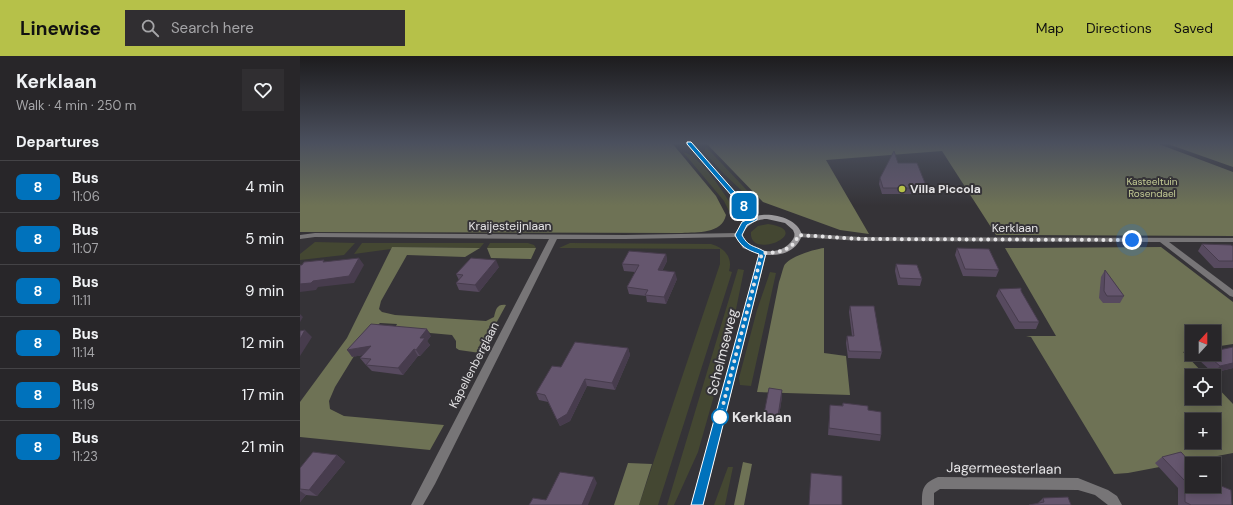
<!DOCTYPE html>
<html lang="en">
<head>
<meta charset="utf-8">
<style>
	:root { --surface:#282629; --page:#302e31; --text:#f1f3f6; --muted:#a5a5a8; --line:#444346; --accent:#b6c149 }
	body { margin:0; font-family:"DM Sans",sans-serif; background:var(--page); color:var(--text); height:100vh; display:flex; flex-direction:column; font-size:15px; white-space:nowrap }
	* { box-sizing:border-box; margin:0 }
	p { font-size:13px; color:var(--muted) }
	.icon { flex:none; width:22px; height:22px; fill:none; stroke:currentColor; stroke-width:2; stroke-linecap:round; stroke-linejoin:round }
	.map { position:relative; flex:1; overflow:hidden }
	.panel { display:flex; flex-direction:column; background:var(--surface); width:300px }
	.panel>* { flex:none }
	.badge { padding:0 8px; border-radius:6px; font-size:14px; line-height:26px }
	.needle { width:26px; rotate:21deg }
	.fabs { position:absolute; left:885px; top:269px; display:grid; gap:8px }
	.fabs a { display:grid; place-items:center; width:36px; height:36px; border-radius:0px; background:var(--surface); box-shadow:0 2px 10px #0003,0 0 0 1px var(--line); font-size:20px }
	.you { position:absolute; width:20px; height:20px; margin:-10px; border:3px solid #fff; border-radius:50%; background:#1a73e8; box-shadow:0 0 0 6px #1a73e833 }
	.map>.badge { position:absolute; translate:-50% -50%; box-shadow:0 0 0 2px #fff }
	h2 { padding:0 16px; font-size:15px; line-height:36px }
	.round { display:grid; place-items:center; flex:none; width:42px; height:42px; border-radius:0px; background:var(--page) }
	.overview { display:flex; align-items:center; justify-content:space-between; height:68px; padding:0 16px }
	h1 { font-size:19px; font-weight:700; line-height:30px }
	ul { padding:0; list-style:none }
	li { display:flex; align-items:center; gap:12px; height:52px; padding:0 16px; border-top:1px solid var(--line) }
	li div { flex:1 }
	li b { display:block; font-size:15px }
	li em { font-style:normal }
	li .badge { min-width:44px; font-weight:700; text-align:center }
	header { display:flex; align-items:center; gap:24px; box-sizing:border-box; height:56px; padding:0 20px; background:var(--accent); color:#111 }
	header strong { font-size:19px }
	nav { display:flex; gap:22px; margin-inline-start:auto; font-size:14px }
	.search { width:280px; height:36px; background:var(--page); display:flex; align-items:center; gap:10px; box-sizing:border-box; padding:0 14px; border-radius:0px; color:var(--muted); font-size:15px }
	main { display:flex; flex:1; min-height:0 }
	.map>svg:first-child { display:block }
	.green { fill:#444732 }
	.forest { fill:#6e7255; fill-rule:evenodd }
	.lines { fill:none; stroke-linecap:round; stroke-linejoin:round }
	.minor { fill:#777577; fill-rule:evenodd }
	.secondary { fill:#9c9a9d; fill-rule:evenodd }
	.wall { fill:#574a5f }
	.shaded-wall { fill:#473c4d }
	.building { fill:#65566e; stroke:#473c4d }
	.line { fill:#0072bc; stroke:#fff }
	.walk { stroke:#e5e4e6; stroke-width:4; stroke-dasharray:0 7.2 }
	.poi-dot { fill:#b6c149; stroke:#353337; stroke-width:1.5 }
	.stop-dot { fill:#fff; stroke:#0072bc; stroke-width:2 }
	.labels { text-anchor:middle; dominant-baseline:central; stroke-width:4; stroke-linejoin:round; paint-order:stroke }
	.far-park-label { font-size:10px; fill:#c4cb95; stroke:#353337 }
	.poi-label { font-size:12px; font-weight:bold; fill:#e5e4e6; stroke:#353337; text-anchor:start }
	.street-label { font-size:12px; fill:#e5e4e6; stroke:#353337 }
	.near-street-label { font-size:14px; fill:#e5e4e6; stroke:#353337 }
	.near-stop-label { font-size:14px; font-weight:bold; fill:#e5e4e6; stroke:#353337; text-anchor:start }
</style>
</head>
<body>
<header>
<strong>Linewise</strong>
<div class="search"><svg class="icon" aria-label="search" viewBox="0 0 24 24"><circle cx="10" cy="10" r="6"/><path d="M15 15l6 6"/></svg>Search here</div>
<nav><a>Map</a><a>Directions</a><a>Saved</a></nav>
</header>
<main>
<section class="panel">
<div class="overview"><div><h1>Kerklaan</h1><p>Walk · 4 min · 250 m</p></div><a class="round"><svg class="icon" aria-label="heart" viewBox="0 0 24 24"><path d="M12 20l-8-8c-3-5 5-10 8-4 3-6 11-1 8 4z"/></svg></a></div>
<h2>Departures</h2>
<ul>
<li><span class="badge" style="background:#0072bc;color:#fff">8</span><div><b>Bus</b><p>11:06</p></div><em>4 min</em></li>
<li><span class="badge" style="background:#0072bc;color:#fff">8</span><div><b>Bus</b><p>11:07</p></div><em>5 min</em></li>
<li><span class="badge" style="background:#0072bc;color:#fff">8</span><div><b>Bus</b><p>11:11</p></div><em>9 min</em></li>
<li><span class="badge" style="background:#0072bc;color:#fff">8</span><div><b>Bus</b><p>11:14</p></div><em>12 min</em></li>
<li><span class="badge" style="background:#0072bc;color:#fff">8</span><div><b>Bus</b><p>11:19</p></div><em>17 min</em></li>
<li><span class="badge" style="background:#0072bc;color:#fff">8</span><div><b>Bus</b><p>11:23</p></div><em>21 min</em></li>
</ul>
</section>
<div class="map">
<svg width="933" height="449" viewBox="0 0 933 449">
	<rect width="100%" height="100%" fill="#353337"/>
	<path class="green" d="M406,91L459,147V149H457L424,118L404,96Z
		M383,96C402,100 424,139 436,155L430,157L424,145Z
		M468,168C517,175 448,206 451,176L458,170Z
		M15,186L55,187L44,199L0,204V198Z
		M62,187H184L180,192L92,191L91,193L54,198Z
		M190,187H228L234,189L236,192H187Z
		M270,187L411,188C425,192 433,202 429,215L432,216L358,449H339L420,208V193L259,192Z
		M438,213L444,214L430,283L398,396L374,449H367Z
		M470,216L476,217L451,330L440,329L439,322L457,254Z
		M428,411H433L425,449H414Z"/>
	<path class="forest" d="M0,87H372L416,140L426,159C422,178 397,176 382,177L0,176Z
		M406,87H856L933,116V180L696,179L642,95L526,104L569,178L540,174L463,146Z
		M865,87H933V111Z
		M92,191L180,192L165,201L107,199L81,245L79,253L82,256L95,259L186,265L194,261C196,253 197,248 206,249L180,297L159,294L156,292V285L152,279L130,277L126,273L95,272L97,268L80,267L70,276L62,287L35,331L29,345L30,353L44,360L144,369L130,394L0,381V346L47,282Z
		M861,191L933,246V288L914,291V276H892V294L883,296L906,320H892V342H914V328L933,348V397L828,417L814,418L731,281L726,280H756L705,192ZM892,364H914V386H892Z
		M187,192H236L231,203L191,202Z
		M524,192V297L546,300L550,339L457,336L479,226C481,221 482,215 484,210C488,201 515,193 524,192Z
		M443,406L452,408L444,449H434Z
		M328,407L352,408L339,449H314Z"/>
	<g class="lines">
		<path class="minor" d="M15,177L325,179L438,177L442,179L438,181L325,183H257L135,428L123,449H111L249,183L15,181L0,183V179Z
			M495,177L561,181L933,182V186H869L933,234V241L930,240L860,186L561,185L498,181H495L494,179Z
			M638,421L778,422L808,434L817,440L822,449H808L795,439L778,434L640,433L634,437V449H622C622,433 622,428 638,421Z"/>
		<path class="secondary" d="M386,87H392L456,160C471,156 498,162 502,179C497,195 482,200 466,199L403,449H391L459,198L443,192L434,179L442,167L451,162ZM467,163L485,167L493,174L495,179C486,202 452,199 442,179C446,169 456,163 467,163Z"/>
	</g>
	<path class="wall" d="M598,107L627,132L625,138H582L579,128L580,122Z
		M902,188L933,190V212H914L898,195Z
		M657,192L699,214L696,221L663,220L655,199Z
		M366,198L367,205L362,215L377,223L366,248L347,246L346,240L329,238L327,231L335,216L324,215L322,208Z
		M596,208L622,223L620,230L598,229L595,215Z
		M199,211L179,236L159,234L156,227L159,224L156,218Z
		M805,214L824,240L820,247H803L799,242L801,221Z
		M699,233L721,235L739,266L736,273H715L696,240Z
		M550,250L582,296L580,303L548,302L546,287L547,280H552L549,256Z
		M131,280L127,285L130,289L120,300H118L103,319L72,315L65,308L60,302L63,299L52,301Z
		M328,292L330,299L315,334L287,330L270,365L260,370L248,346L239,344L236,337L261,311Z
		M904,298H914L933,312L913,317L899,304Z
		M482,334V341L478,366L464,364V358Z
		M543,347L568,354L581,379L580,385L528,379L530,349L542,350Z
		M37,399L45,406L17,440L6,439L0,446V412Z
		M862,401L892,430L932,449H878V432L855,407Z
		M743,442L771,449L738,447Z"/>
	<path class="shaded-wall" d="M366,198L367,205L359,221L358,214Z
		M59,202L64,209L54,227L18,231L16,234L0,236V228L13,225Z
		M196,204L199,211L179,236L175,229Z
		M375,216L377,223L366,248L364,241Z
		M0,258L3,261L0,266Z
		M127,273L131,280L127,285L130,289L120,300L116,294L120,282Z
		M5,274L12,281L0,300V283Z
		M71,290L76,296L52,301L47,294Z
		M328,292L330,299L315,334L312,327Z
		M114,293L118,300L103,319L98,312Z
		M933,307V312L913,317L920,310Z
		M285,323L287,330L270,365L260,370L257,364Z
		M482,334V341L478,366V360Z
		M37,399L45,406L17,440L9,434Z
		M294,421L297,427L288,449H282Z
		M0,435L6,439L0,446Z"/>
	<path class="building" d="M594,95L598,107H617L627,132H583L580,122Z
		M902,188L931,189L933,190V205H919Z
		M657,192L689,193L699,214L665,213Z
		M329,195L366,198L358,214L375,216L364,241L345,239L348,234L327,231L339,209L322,208Z
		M59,202L49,220L13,225L11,227L0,228V209H2L4,206L24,204L23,206Z
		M171,202L196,204L175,229L156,227L163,219L156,218Z
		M596,208L617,209L622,223L600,222Z
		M805,214L824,240H807L804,235Z
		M721,232V235L739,266H719L699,233Z
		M550,250H574L582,296L549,295L547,280H554Z
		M71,268L127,273L120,282H125L116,294L114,293L98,312L66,309L71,303L60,302L71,290L47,294Z
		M5,274L0,283V275Z
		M275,286L328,292L312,327L285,323L267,358L257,364L245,339L236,337L252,310L261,311Z
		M933,291V307L920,310L906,298H914V295Z
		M469,332L482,334L478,360L464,358Z
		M543,347L568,350V354L581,356V379L529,372L530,349L543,350Z
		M13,396L37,399L9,434L0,433V412Z
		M881,396L892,408V430H914V427L931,434L932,449H891L885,446V425L862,401Z
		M260,416L294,421L282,449H229L233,442L246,444Z
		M511,417L542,420V449H509Z
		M768,441L771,449H729L744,446L743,442Z"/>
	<linearGradient id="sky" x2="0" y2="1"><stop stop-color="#1d1c1e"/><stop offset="0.58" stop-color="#4b505e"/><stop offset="1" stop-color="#4b505e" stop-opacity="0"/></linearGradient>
	<rect width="933" height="150" fill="url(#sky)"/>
	<path class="line" d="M387,86H391L457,161V164L447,169L442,179C449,193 457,189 466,197L403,449H391L459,198C447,194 440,190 435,179L442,166L451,162L387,88Z"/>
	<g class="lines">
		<path class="walk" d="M420,361L462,197C476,197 494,195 498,179L561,183L832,184"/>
	</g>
	<circle class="poi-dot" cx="602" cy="133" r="4"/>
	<circle class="stop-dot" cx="420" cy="361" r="8"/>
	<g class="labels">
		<g class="far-park-label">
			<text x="852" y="125">Kasteeltuin<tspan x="852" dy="12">Rosendael</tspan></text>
		</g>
		<g class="poi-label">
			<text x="610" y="133">Villa Piccola</text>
		</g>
		<g class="street-label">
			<text x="210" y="170">Kraijesteijnlaan</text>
			<text x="715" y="172">Kerklaan</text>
			<text transform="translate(174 309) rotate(-63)">Kapellenberglaan</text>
		</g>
		<g class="near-street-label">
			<text transform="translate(422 296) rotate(-76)">Schelmseweg</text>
			<text transform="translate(704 412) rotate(1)">Jagermeesterlaan</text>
		</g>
		<g class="near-stop-label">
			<text x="432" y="361">Kerklaan</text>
		</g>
	</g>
</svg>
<div class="fabs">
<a><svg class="needle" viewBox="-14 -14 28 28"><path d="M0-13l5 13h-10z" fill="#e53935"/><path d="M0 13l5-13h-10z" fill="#a5a5a8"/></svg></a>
<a><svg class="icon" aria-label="locate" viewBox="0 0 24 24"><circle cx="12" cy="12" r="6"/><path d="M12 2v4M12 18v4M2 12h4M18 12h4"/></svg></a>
<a>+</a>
<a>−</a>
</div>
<div class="you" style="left:832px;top:184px"></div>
<b class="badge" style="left:444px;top:150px;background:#0072bc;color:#fff">8</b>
</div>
</main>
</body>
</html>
